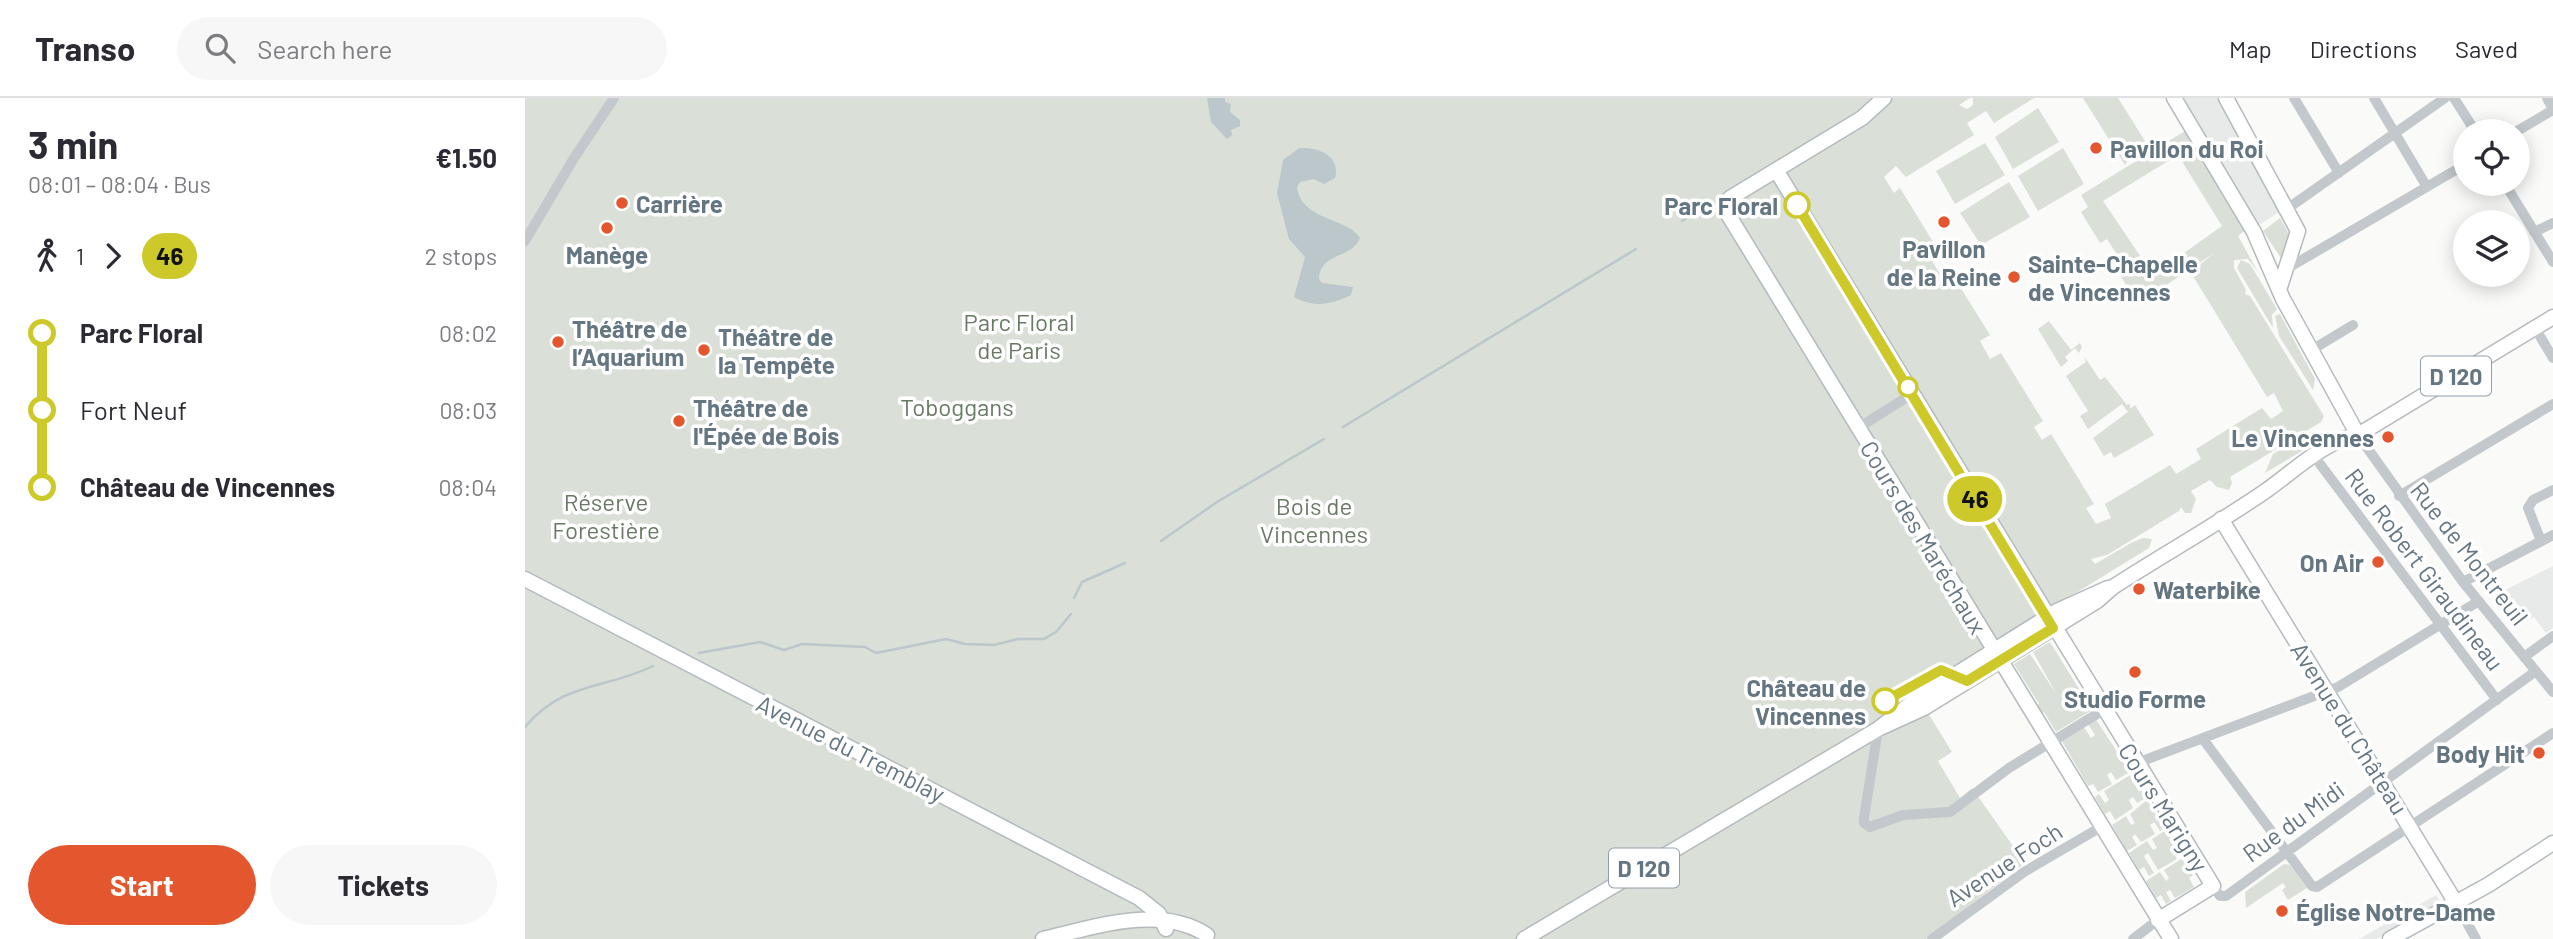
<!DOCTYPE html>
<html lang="en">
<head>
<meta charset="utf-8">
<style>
	:root { --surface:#fff; --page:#f7f7f7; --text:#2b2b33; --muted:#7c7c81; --line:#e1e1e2; --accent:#e4572e }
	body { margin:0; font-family:Barlow,sans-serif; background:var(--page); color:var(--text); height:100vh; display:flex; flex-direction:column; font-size:26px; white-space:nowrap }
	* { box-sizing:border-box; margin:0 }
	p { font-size:23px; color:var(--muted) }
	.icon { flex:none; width:38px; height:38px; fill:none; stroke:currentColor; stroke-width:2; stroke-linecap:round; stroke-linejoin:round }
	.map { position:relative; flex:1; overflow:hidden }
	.side { display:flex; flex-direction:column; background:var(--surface); width:525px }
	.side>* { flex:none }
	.badge { padding:0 14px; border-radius:23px; font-size:24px; line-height:46px }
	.buttons { position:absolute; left:1928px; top:21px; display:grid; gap:14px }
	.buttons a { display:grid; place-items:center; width:77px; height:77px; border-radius:50%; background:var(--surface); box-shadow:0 4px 18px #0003; font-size:35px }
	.map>.badge { position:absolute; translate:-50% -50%; box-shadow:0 0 0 4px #fff }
	.legs { display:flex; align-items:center; gap:10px; height:77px; padding:0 28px; font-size:23px }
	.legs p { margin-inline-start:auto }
	.overview { display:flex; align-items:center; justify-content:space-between; height:119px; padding:0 28px }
	h1 { font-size:38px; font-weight:700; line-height:52px }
	.action { display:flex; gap:14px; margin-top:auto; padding:14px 28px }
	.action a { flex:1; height:80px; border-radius:42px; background:var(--accent); color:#fff; font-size:28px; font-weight:700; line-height:80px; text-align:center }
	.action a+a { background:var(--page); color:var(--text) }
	ul { padding:0 28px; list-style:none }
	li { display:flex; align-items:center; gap:24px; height:77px; font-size:26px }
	li i { display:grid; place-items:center; width:10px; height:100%; margin:0 9px; background:currentColor }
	li i::after { content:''; width:18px; height:18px; margin:-9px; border:5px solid; border-radius:50%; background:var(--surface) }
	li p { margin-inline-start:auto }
	li:first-child i { background:linear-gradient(#0000 50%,currentColor 0) }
	li:last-child i { background:linear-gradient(currentColor 50%,#0000 0) }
	header { display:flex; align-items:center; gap:42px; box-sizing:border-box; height:98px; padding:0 35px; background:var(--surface); border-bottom:2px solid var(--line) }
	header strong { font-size:33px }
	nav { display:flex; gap:38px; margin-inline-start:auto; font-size:24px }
	.search { width:490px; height:63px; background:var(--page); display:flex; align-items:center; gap:18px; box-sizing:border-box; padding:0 24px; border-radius:38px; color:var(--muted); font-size:26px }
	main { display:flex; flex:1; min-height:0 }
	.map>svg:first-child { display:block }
	.built { fill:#e8e9e9 }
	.green { fill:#dadfd7; fill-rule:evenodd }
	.water { fill:#bbc7cb }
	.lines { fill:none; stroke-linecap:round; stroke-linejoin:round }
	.stream { stroke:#bbc7cb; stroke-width:2.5 }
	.secondary-casing { stroke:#b3babf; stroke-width:17 }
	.primary-casing { stroke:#b5babe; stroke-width:17 }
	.street { stroke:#c3c8cc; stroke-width:10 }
	.secondary { stroke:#fff; stroke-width:14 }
	.primary { stroke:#fff; stroke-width:14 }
	.line-1-casing { stroke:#fff; stroke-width:16 }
	.line-1 { stroke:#cdc92a; stroke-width:10 }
	.poi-dot { fill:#e4572e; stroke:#fff; stroke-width:2.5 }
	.stop-1-dot { fill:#fff; stroke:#cdc92a; stroke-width:3.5 }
	.labels { text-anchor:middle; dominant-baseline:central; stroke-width:7; stroke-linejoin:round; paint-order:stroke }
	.shield { fill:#fff; stroke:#939fa8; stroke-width:2 }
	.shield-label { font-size:23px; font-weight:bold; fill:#657683 }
	.poi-label { font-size:24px; font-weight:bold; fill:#657683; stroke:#fff; text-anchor:start }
	.stop-label { font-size:24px; font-weight:bold; fill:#657683; stroke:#fff; text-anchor:end }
	.park-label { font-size:24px; fill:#687a64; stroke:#fff }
	.street-label { font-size:24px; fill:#657683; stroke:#fff }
</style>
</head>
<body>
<header>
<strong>Transo</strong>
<div class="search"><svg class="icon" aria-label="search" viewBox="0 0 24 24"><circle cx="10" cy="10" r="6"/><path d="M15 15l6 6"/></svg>Search here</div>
<nav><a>Map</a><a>Directions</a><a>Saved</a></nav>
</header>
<main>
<section class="side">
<div class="overview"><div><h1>3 min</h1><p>08:01 – 08:04 · Bus</p></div><b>€1.50</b></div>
<div class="legs"><svg class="icon" aria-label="walk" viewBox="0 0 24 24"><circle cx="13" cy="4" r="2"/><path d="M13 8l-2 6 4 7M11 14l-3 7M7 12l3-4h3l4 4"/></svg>1<svg class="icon" aria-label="forward" viewBox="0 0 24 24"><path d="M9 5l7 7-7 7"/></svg><b class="badge" style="background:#cdc92a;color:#111">46</b><p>2 stops</p></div>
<ul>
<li><i style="color:#cdc92a"></i><b>Parc Floral</b><p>08:02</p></li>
<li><i style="color:#cdc92a"></i><span>Fort Neuf</span><p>08:03</p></li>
<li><i style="color:#cdc92a"></i><b>Château de Vincennes</b><p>08:04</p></li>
</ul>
<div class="action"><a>Start</a><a>Tickets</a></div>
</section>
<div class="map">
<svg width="2028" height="841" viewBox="0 0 2028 841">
	<rect width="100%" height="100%" fill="#fafaf8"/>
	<path class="built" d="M1653,0H1698L1759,111L1732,128Z
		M2028,468V530L2021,535L2009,519L1991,529L1980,510L1987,505L1978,493Z
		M1911,797L1917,807L1852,841H1834Z"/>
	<path class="green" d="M0,0H1445L1434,7L1442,11L1448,7V0H1509L1469,25L1461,13L1442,25L1449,37L1381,79L1371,68L1359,79L1369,95L1375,90L1416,157L1407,163L1415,176L1424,171L1465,237L1455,243L1465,261L1476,255L1518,323L1509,329L1517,342L1526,336L1569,406L1561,410L1571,426L1586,420L1580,406L1645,367L1651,376L1676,361L1671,351L1737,310L1746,321L1758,313L1749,295L1742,299L1668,178L1666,174L1689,155L1622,200L1620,197L1611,203L1584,159L1591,155L1582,141L1575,145L1556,114L1563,109L1556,97L1660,33L1721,132L1713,138L1733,174L1723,161L1709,162V170L1721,192L1720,196L1725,198L1799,318L1796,324L1705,379L1707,385L1704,392L1692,389L1685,382L1666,393L1671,401L1666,415H1660L1656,409L1654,413L1582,457L1566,461L1570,466L1606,445L1618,440L1627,441L1624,450L1390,594L1427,654L1413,663L1435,700L1447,690L1500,765L1401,841H0ZM1653,57L1697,128L1628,177L1578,103Z
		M1558,0H1593L1625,51L1603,62L1600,67Z
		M1513,10L1534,44L1488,71L1470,39Z
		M1460,45L1480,77L1430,106L1411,73Z
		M1538,50L1559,86L1513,113L1493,78Z
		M1484,84L1505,119L1456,147L1435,115Z
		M1755,120L1764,136L1761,157L1756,160L1738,133Z
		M1716,162L1725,166L1752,211L1747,217L1748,230L1712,170Z
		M1755,216L1790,281L1788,292L1754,238L1750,218Z
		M1524,223L1546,252L1555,245L1557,249L1554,255L1550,250L1540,259L1543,263L1536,269L1513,231Z
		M1559,258L1575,282L1580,279L1602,307L1605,306V311L1610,307L1629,337L1589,360L1586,354L1579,358L1568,340L1603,314L1597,306L1563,331L1555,318L1563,313L1541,278L1561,264Z
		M1775,340L1795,342L1740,375L1748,356Z
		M1525,544L1567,612L1531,634L1519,614L1516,615L1511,608L1514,606L1489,566L1505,556L1532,597L1508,554Z
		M1570,620L1605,674L1591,682L1586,674L1582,677L1587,686L1573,694L1568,686L1563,688L1535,640L1557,626L1566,640L1570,637L1561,623Z
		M1607,676L1621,700L1612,705L1608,699L1604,702L1608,710L1590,722L1585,713L1580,716L1570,699L1574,696L1580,705L1584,702L1579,693Z
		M1622,702L1639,730L1635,733L1629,724L1625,727L1630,736L1616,744L1610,736L1607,739L1612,747L1602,753L1587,727L1601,718L1606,727L1610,725L1605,716Z
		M1641,732L1652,749L1647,753L1652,761L1633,772L1623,755L1619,758L1629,775L1624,778L1619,769L1614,772L1604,755L1622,743L1628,752L1632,750L1627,741Z
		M1658,760L1668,777L1664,780L1669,789L1650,800L1645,792L1641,794L1646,803L1641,806L1636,797L1631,800L1621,783L1635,774L1641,783L1644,780L1639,772Z
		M1759,766L1765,767L1782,790L1763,802L1757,792L1761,789L1758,785L1721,810L1720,794Z"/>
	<path class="water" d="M682,0H700V4L706,6L705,14L715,22V28L706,32L707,37L702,41L686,24Z
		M774,50C793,49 816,57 810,80L799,86L789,81L775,84L772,89C776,123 824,120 835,140C827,161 795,154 794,181L797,185L828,189L826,197C806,207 789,210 769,199L780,159L764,141L752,95L758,62Z"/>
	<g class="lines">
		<path class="stream" d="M1157,123L1168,116
			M818,329L1111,151
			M636,443L692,404L799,341
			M549,500L557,484L600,465
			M174,555L235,544L259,552L277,546L340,549L351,555L421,541L440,546L469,547L493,541H519L531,534L546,516
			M0,629C39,583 79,592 128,568"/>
		<g class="secondary-casing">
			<path id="secondary" d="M1359,0L1337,20L1205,100L1201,113L1646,841
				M1649,0L1729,134L1754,192
				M1701,0L1773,133L1754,192L1758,201L1833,337
				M1251,72L1688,788L1633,822
				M1696,421L1931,805
				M0,481L614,800L634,816L641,831
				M1865,841L1963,787L2028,745"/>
		</g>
		<g class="primary-casing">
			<path id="primary" d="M1353,631L1399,610L1572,503L1588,489C1639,456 1693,426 1742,392C1769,373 1799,343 1833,337L2028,219
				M518,841C569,829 635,806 682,837
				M999,841L1353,631L1393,600L1532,513L1583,490"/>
		</g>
		<path class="street" d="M1769,0L1814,75
			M1849,0L1902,89
			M1929,0L1950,33
			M2022,0L2028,11
			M1992,33L2028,12
			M1980,86L2028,164
			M1762,111L1920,0
			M2009,134L2028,125
			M0,143L49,60L89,0
			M1763,170L1941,66
			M2010,230L2028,260
			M1785,253L1828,227
			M1333,330L1387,296
			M1833,337L1938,484L2028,594
			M1795,366L1972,602
			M1874,398L2028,306
			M2016,443L2003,410L2008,402L2028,392
			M1938,484L2028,437
			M1999,559L2028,538
			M1353,631L1339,720V725L1345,729L1378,717L1425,714L1484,670L1580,611
			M1678,641L1787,788L1792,789L2028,635
			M1612,665L1813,589L1954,503
			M1688,788L1695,798H1701L2011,573
			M1931,805L1951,841
			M1407,841L1499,774L1576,729
			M1608,841L1633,822"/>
		<use href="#secondary" class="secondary"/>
		<use href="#primary" class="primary"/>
	</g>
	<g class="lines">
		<g class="line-1-casing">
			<path id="line-1" d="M1272,107L1528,530L1442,583L1416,572L1360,603"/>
		</g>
		<use href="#line-1" class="line-1"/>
	</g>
	<g class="poi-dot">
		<circle cx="1571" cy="50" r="7"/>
		<circle cx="97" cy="105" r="7"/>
		<circle cx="1419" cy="124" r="7"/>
		<circle cx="82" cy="130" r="7"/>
		<circle cx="1489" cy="179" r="7"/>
		<circle cx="33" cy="244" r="7"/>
		<circle cx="179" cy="252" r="7"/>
		<circle cx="154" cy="323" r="7"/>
		<circle cx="1863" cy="339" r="7"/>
		<circle cx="1853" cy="464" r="7"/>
		<circle cx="1614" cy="491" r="7"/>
		<circle cx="1610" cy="574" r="7"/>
		<circle cx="2014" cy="655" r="7"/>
		<circle cx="1757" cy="813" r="7"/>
	</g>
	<g class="stop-1-dot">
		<circle cx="1272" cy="107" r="12"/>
		<circle cx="1383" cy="289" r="9"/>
		<circle cx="1360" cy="603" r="12"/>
	</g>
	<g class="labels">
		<g class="shield">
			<rect x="1896" y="258.5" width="70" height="39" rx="5"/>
			<rect x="1084" y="750.5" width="70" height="39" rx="5"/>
		</g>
		<g class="shield-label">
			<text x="1931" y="278">D 120</text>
			<text x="1119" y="770">D 120</text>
		</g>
		<g class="poi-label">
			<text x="1585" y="50">Pavillon du Roi</text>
			<text x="111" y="105">Carrière</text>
			<text x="1419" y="150" text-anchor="middle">Pavillon<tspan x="1419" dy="28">de la Reine</tspan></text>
			<text x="82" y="156" text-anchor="middle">Manège</text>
			<text x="1503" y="165">Sainte-Chapelle<tspan x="1503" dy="28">de Vincennes</tspan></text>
			<text x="47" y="230">Théâtre de<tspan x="47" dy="28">l’Aquarium</tspan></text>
			<text x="193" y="238">Théâtre de<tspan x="193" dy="28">la Tempête</tspan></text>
			<text x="168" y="309">Théâtre de<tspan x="168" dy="28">l'Épée de Bois</tspan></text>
			<text x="1849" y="339" text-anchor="end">Le Vincennes</text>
			<text x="1839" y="464" text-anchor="end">On Air</text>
			<text x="1628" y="491">Waterbike</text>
			<text x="1610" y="600" text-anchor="middle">Studio Forme</text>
			<text x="2000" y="655" text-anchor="end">Body Hit</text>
			<text x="1771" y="813">Église Notre-Dame</text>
		</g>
		<g class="stop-label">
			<text x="1253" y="107">Parc Floral</text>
			<text x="1341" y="589">Château de<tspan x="1341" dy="28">Vincennes</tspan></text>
		</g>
		<g class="park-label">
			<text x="494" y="223">Parc Floral<tspan x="494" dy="28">de Paris</tspan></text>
			<text x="432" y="308">Toboggans</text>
			<text x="81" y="403">Réserve<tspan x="81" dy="28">Forestière</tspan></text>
			<text x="789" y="407">Bois de<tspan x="789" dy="28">Vincennes</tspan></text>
		</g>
		<g class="street-label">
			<text transform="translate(1399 439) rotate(59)">Cours des Maréchaux</text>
			<text transform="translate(1945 455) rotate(52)">Rue de Montreuil</text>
			<text transform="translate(1900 471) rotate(53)">Rue Robert Giraudineau</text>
			<text transform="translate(1825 630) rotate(58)">Avenue du Château</text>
			<text transform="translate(326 650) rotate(27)">Avenue du Tremblay</text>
			<text transform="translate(1639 709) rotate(58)">Cours Marigny</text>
			<text transform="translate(1768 723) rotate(-36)">Rue du Midi</text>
			<text transform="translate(1479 766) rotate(-33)">Avenue Foch</text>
		</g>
	</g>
</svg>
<div class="buttons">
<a><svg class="icon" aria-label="locate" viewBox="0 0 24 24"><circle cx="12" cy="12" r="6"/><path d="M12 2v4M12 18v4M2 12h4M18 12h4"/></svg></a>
<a><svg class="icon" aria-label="layers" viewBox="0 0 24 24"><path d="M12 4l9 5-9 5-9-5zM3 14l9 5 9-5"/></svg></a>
</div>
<b class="badge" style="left:1450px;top:401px;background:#cdc92a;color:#111">46</b>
</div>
</main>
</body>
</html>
